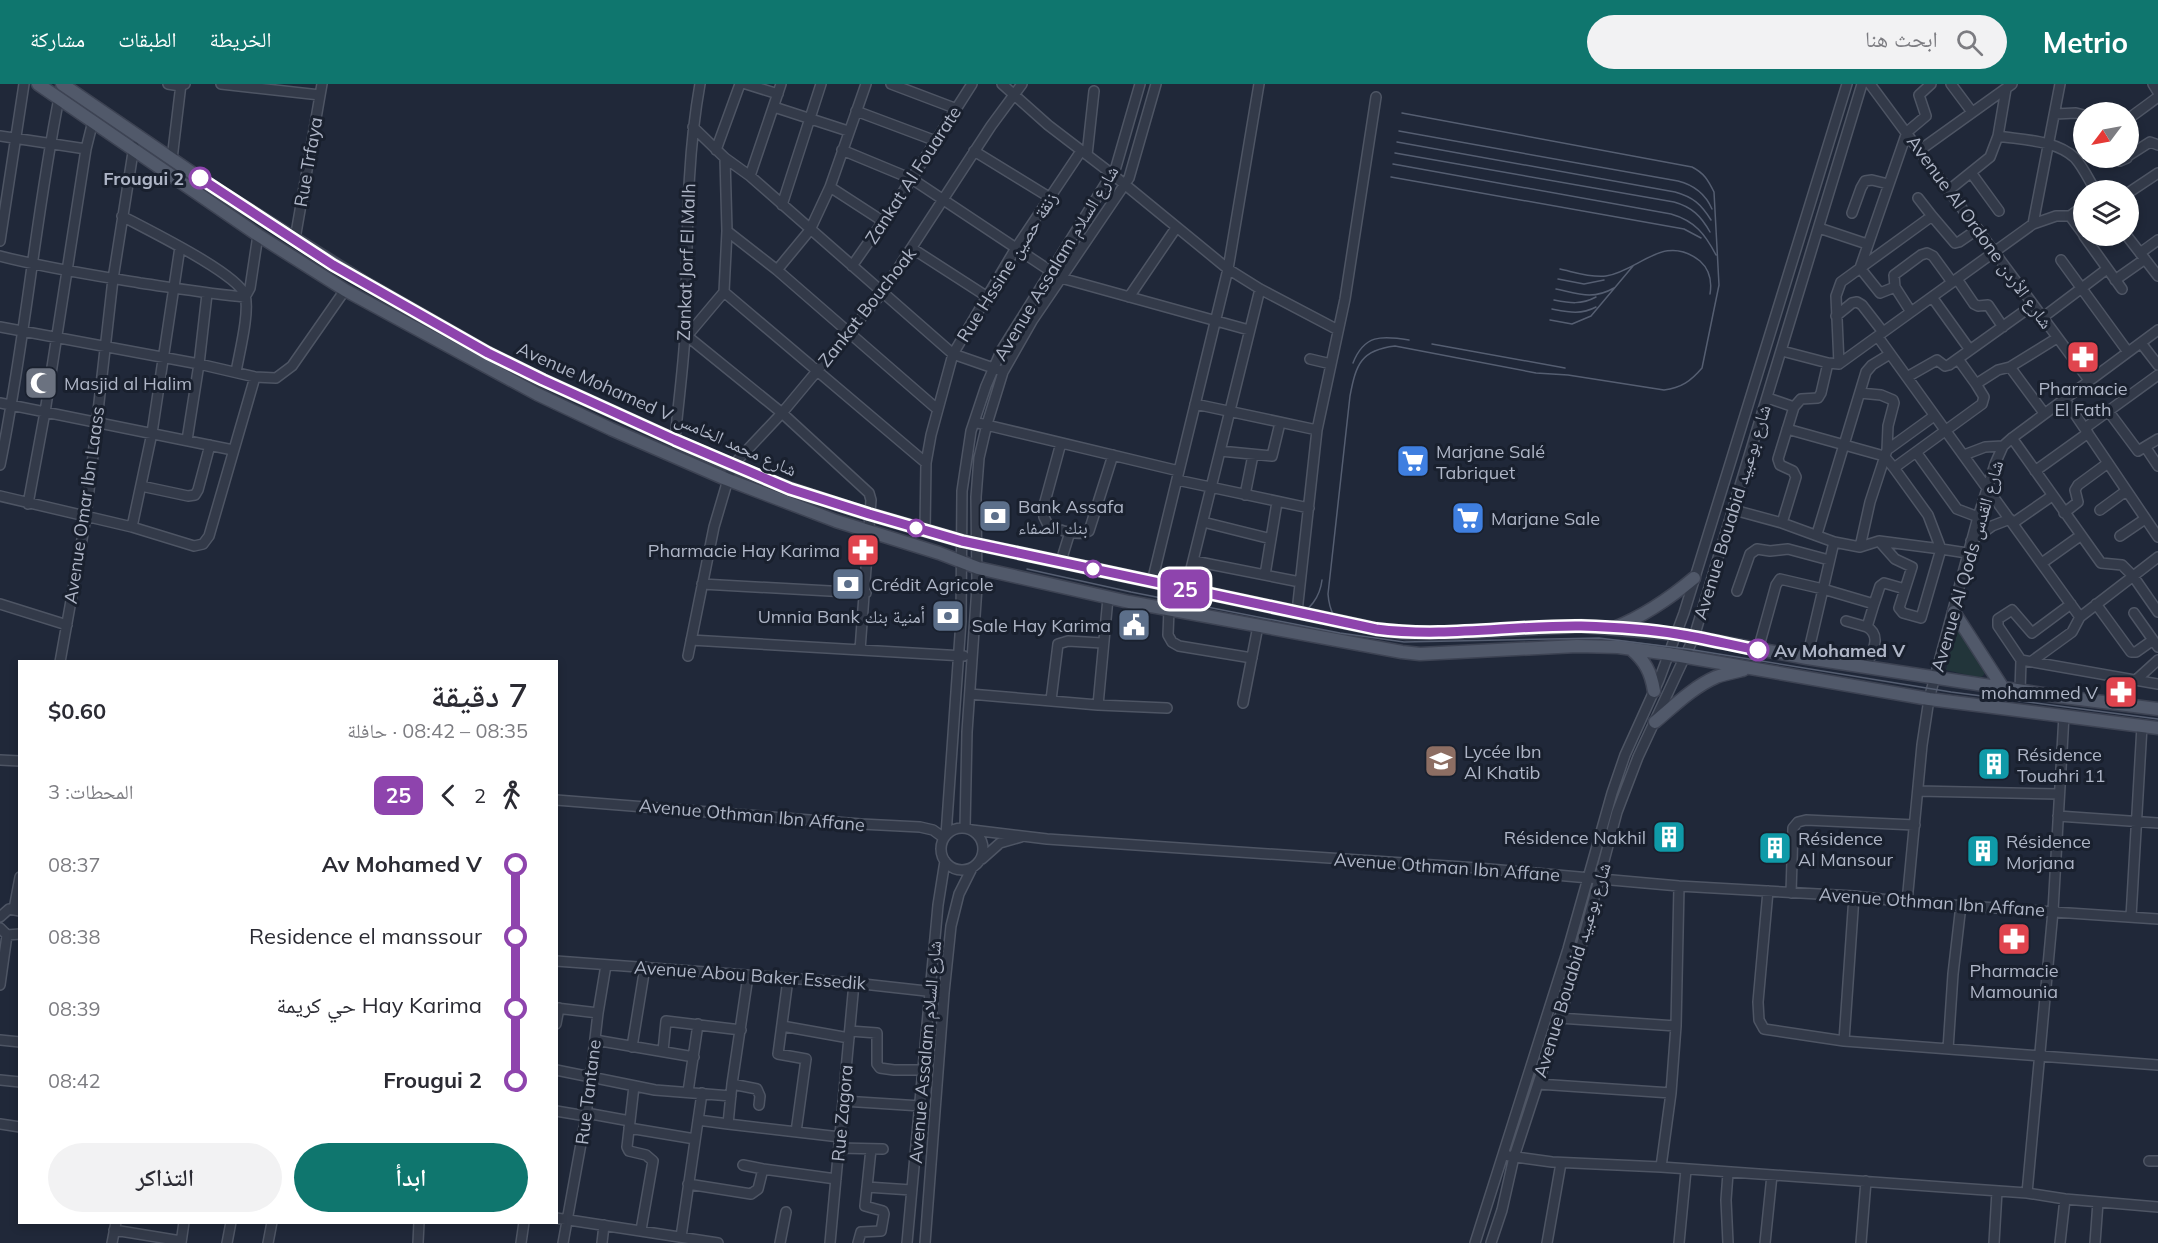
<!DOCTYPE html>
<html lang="ar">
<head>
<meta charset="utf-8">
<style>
	:root { --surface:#fff; --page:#f2f2f3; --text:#2b2b33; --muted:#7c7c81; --accent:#0f766e }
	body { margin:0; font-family:Mulish,"Noto Naskh Arabic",sans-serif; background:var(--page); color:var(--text); direction:rtl; height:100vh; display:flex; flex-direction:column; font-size:22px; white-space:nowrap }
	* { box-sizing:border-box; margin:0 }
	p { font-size:20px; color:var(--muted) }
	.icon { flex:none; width:33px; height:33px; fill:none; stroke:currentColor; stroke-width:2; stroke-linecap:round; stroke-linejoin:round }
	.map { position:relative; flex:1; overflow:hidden; direction:ltr }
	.details { position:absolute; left:18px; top:576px; width:540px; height:564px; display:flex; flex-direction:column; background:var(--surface); border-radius:0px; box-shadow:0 3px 9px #0003; direction:rtl }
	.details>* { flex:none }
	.badge { padding:0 12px; border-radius:9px; font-size:21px; line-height:39px }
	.needle { width:39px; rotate:238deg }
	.controls { position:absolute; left:2073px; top:18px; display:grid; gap:12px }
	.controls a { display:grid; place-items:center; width:66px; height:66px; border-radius:50%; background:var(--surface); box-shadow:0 3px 9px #0003; font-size:30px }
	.map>.badge { position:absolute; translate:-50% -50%; box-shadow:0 0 0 3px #fff }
	.legs { display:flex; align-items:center; gap:9px; height:66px; padding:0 30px; font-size:20px }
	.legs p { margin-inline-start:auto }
	.summary { display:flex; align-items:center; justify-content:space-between; height:102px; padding:0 30px }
	h1 { font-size:33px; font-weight:600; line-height:45px }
	.cta { display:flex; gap:12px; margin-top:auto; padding:12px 30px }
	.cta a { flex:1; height:69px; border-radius:36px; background:var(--accent); color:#fff; font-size:24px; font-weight:600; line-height:69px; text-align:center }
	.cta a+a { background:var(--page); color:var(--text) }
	ul { padding:0 30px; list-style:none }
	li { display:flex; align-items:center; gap:21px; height:72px; font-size:22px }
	li i { display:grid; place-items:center; width:9px; height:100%; margin:0 8px; background:currentColor }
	li i::after { content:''; width:15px; height:15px; margin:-8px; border:4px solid; border-radius:50%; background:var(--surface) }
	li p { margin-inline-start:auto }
	li:first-child i { background:linear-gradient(#0000 50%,currentColor 0) }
	li:last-child i { background:linear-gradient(currentColor 50%,#0000 0) }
	header { display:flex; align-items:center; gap:36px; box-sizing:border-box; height:84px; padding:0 30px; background:var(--accent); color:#fff }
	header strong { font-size:28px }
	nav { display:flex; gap:33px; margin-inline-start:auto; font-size:21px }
	.search { width:420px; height:54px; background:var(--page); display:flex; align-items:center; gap:15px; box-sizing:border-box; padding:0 21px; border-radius:33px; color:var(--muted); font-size:22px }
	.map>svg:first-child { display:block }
	.green { fill:#22353a }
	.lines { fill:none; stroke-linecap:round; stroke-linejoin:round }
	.minor-casing { stroke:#4e5564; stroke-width:12 }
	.major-casing { stroke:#3d4353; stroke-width:15 }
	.minor { stroke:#333a49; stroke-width:9 }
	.major { stroke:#51596a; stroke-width:12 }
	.tram { stroke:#555e71; stroke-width:1.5 }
	.line-1-casing { stroke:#fff; stroke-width:14 }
	.line-1 { stroke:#8e44ad; stroke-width:9 }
	.stop-1-dot { fill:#fff; stroke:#8e44ad; stroke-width:3 }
	.labels { text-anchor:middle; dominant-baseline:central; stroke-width:6; stroke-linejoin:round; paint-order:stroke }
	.street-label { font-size:18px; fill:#aeb5c6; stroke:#19202e }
	.stop-label { font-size:18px; font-weight:bold; fill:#aeb5c6; stroke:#19202e; text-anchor:end }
	.poi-label { font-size:18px; fill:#aeb5c6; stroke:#19202e; text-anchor:start }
</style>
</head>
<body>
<header>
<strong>Metrio</strong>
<div class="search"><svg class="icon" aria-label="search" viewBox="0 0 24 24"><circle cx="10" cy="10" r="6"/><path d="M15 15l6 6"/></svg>ابحث هنا</div>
<nav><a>الخريطة</a><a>الطبقات</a><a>مشاركة</a></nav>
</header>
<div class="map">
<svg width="2158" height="1159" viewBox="0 0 2158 1159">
	<rect width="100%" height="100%" fill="#202839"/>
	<path class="green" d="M1959,546L1986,588L1981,594L1946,586L1955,548Z"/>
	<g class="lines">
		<g class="minor-casing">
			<path id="minor" d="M168,0L180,2L185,0
				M221,0L320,11
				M746,0L778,10
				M891,0L957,25
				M1002,0L1048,41L1112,90L1228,185L1260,205L1338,246
				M1870,0L2089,296
				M1951,0L1972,28
				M2153,0L2158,8
				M774,23L848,47
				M856,27L936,57
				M2055,30L2076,29L2084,31
				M2128,35L2158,13
				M693,43L725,74L750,92L953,270L999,286
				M0,52L86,65
				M1998,52C2023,56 2056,56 2075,74C2083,83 2089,96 2095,106
				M716,66L740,0
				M842,66L912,95L1061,194L1249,246
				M1920,66L2012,0
				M974,67L1049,113
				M1087,71L1094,7
				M2128,72L2150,58L2158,61
				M2115,74L2120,77L2127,74
				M172,75L181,0
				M1972,90L1999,127
				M750,92L781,0
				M830,103L884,138
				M1949,106L1990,73L1998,52L2006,5
				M2128,109L2158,89
				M1918,114L1932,132
				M782,121L821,0
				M1852,129L1861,104L1865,97L1872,96L1888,100
				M122,132C146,145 237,189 245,211C250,228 239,270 236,288
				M2070,132L2084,151
				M2033,140L2060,0
				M1819,144L1867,160
				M727,147L777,186L937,325
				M2084,152L2122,205
				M2127,152L2158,192
				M295,155L322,0
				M0,157L24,0
				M913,165L986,212
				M2140,169L2158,156
				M0,172C46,184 93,191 140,199C175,204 210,210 245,213L250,204L258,151
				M2061,176L2128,268
				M852,182L896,119L972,0
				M1860,184L1907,48L1926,32L1919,11L1931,0
				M1860,184L1880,209L1895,203
				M777,186L810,146L830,103L866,0
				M1957,195L1974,220L1978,222L1988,221L2003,243
				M2115,196L2145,175
				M724,208L926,379
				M1129,213L1176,144
				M1932,213L1970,266
				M1911,228L1895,203L1894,191L1921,171L1927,169L1933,172L1952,198
				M1836,232L1852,219L1857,218L1862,221L1883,248
				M2042,234L2107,185
				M0,243L199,280L255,293L276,294L292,282L345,206
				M687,252L724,208L727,147L725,74
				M684,253L687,252L782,329L869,409L871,416L860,566
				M1878,253L2080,533
				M2141,259L2158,281
				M1782,267L1828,279L1839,280L2033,140L2056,132H2070L2084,122
				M1310,275L1331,280
				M1958,275L1976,300
				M1839,280L1836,212L1841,198L1932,132L1955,159L1959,158L1978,145
				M2010,283L2057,254
				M1907,293L1937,276L1945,282L1949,281L2033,221
				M1860,309L1881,311L1893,316L1894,319L1888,342L1887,366
				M1768,314L1794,323L1801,315L1818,314L1821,309L1828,279
				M2064,314L2158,453
				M0,319L233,366
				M1195,320L1317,346
				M2109,328L2138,367L2158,355
				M974,338L1179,387
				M2085,344L2158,291
				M1787,345L1884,372L1894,384L1982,320L1984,313L1976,300L1998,286L2010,283L2044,329
				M2012,354L2101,479L2122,481L2133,492L2158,528
				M187,356L199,280L207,210
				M675,356C678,321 683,286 685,251C688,167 685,83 700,0
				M1061,359L1043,425L1044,433L1048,441C1059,446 1078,453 1089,447L1113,371
				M2146,364L2158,382
				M1220,367L1272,372L1280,339
				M1916,368L1957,425L1978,433
				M1964,371L1985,363L2003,362
				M0,381C25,260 35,135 59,14
				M1894,384L1928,431L1941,465L1967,469
				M2035,387L2088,349
				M1177,396L1309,424
				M141,402L188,412L195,411L198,406L210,361
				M1245,411L1253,371
				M0,412L132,443L194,462L203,460L209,452L255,293
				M28,420L45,328L86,65L93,37
				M1734,426L1782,439L1834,458L1860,463L1870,418L1887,366L1934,332
				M2100,426L2126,407
				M2064,429L2078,418L2075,406L2078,401L2108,379
				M1203,438L1271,455
				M1782,439L1796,393L1793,387L1780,381L1778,375L1794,323
				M2013,439L2052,412
				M132,443L152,349L180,163
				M925,447L926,379L931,351L953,270L1016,164L1081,67
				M1817,450L1866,288L1872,281L1890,270
				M2120,452L2145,435
				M1971,457L1992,442L2010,435
				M1860,463L1879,457L1941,465L1921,534L1903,529L1899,524L1912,483L1895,475L1879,457
				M1061,477L1070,448
				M1194,477L1300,498
				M2042,479L2080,452
				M1265,491L1277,418
				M1152,498L1228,185L1259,0
				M702,500L866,509
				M1186,505L1260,205
				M1737,507L1750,470L1757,465L1770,467L1788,465L1829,476
				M0,520L67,541
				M2096,520L2131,568H2136L2153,556
				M1169,525L1168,551L1172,558L1179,562L1252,574
				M1297,528L1317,346L1345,215L1376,13
				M2134,529L2158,563
				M1846,537L1867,543
				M691,556L964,572
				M1758,566L1776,501L1780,495L1823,505L1874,520L1880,502L1884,499L1905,505
				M688,572L714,443L732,382L782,329L882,209L991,42L1022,0
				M1807,574L1834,458
				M2021,576L1998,542V535L2012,526L2032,549L2071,520
				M2032,577L2072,548L2080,533L2158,473
				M60,578L86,433L113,195L134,62
				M1866,583C1871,570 1883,552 1867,543L1874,520
				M2137,595L2158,576
				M2020,607L2021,576L2158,600
				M970,610L1098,621L1167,624
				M1051,616L1058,560L1068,557L1102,559
				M1243,619L1258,542
				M1098,621L1108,514
				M0,676L20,677
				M1918,707L2059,710
				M556,716L861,740L920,743L933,746L944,754
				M2058,732L2158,739
				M941 765a21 21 0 1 1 42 0a21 21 0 1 1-42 0Z
				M965,744L967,648L977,503L976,413L979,374L987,340L1003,288L1032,237L1129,94L1156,0
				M972,746L1047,755L1478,784L1679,802L1854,812L1907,818L2158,835
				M946,751L961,537L962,407L971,347L986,302L1001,267L1116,83L1140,0
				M982,775L1000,759L1021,753
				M1768,807L1758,918L1759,936L1764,945L1844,957L2158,981
				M1791,809L1793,744L1798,738L1806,736L1915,741
				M1907,818L1922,661L1929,615L1978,433L1995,380L2003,362L2012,354L2158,246
				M14,825L20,793
				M0,833L9,825L20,827
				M2131,833L2142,642
				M0,844L7,851L20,850
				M556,877L854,899L944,909
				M748,892L732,1000L728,1040L840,1053
				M788,895L778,970L806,975L796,1048
				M0,901L7,851
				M556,924L598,929
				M1559,934L1676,942
				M556,940L559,924
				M782,942L849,954
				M850,947L877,949V980L880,984L894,986H924
				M0,956L20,958
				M595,956L694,973
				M1844,957L1854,812
				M632,963L645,883
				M1948,965L1953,890L1961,821
				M663,967L666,937L741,946
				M556,986L655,1006L731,1012
				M0,996L20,998
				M732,1000L757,1005L760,1012L759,1021
				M1538,1000L1671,1009
				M634,1002L627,1063L629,1067L646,1071L653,1077L641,1146
				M688,1008L698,940
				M843,1017L921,1022
				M556,1027L586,1032
				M586,1029L630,1037
				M698,1036L728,1040
				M0,1040L20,1043
				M629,1044L695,1055
				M839,1064L883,1065
				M1509,1072L1552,1078L1661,1083L2027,1109L2065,1115L2158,1123
				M2149,1077H2158
				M743,1081L763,1085L836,1095
				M1661,1083L1671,1009L1676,942L1679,802
				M1728,1089L1726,1116L1728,1159
				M688,1100L751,1110L758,1105L763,1085
				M867,1103L911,1106
				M2027,1109L2053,827L2064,631
				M556,1134L718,1159
				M114,1146L181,1157
				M681,1153L702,1009
				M112,1159L116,1138
				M181,1159L184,1138
				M227,1159L231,1138
				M268,1159L272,1138
				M418,1159L419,1138
				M521,1159L524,1138
				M563,1159L586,1032L598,929L606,881
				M602,1159L604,1141
				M780,1159L786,1128
				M830,1159L854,899
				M858,1159L861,1148L881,1147L884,1130L883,1127L865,1122L871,1065
				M907,1159L938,821L945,777
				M925,1159L944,909L951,842L959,810L972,784
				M1475,1159L1568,865L1612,709L1625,671L1659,596L1684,529L1847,0
				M1491,1159L1502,1126L1514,1073L1574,889L1617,728L1638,673L1694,553L1862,0
				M1547,1159L1561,1079
				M1679,1159L1686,1086
				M1765,1159L1772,1091
				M1861,1159L1866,1097
				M1994,1159L1997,1107
				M2060,1159L2065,1115
				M2095,1159L2098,1118"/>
		</g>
		<g class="major-casing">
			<path id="major" d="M38,0L258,151L345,206L537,310L611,345L726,395L836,437L939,469L978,484L1129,518L1402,568L1420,570L1577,562L1618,563L1669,570L1929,615L2158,644
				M62,0L217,106L367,200L488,269L543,296L732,382L791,405L852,425L962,457L1376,545L1407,549H1447L1581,542L1677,550L1807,574L2056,612L2158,625
				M1954,528L2003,604
				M1614,544C1644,532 1669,515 1694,494
				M1631,565C1645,577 1651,588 1654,607
				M1655,638C1674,622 1693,603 1716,593C1724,590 1734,588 1743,586"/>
		</g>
		<use href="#minor" class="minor"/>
		<use href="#major" class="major"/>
		<path class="tram" d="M1399,47L1678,97C1694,101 1705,109 1712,125
			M1397,58L1675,108C1693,113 1701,120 1711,136
			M1395,69L1674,118C1692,123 1701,132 1710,148
			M1393,80L1671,130C1695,137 1705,150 1716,171
			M1391,93L1684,145L1701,154
			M1560,185C1574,188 1591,194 1606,192C1639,187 1664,148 1700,177C1710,186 1712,198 1710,210
			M1558,195L1584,200L1604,196
			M1556,205C1579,210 1593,216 1614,204
			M1554,216C1570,219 1581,221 1596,213
			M1552,225C1568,228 1581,231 1596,223
			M1550,236L1572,240L1591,232L1633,182
			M1432,260L1565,284
			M1353,279C1364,251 1381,251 1409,256
			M1027,485L1131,508L1340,549L1404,558L1599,554L1688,565L1951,608L2158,635
			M1293,534C1310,527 1320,513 1322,496
			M1348,545C1334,538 1329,524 1328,510L1350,312C1356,280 1361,266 1395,262L1536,289L1568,291L1664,306C1681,304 1691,297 1702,284L1719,201L1714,108C1708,96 1704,89 1692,83L1402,29"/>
	</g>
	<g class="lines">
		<g class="line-1-casing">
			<path id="line-1" d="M200,94L333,181L488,269L543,296L675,356L790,405L869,430L962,457L1376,545C1445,554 1512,541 1581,542C1611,543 1647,545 1677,550C1704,554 1731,561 1758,566"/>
		</g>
		<use href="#line-1" class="line-1"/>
	</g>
	<defs>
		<g id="pharmacy-square" transform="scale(1.725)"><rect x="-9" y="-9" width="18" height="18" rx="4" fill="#e0444e" stroke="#19202e"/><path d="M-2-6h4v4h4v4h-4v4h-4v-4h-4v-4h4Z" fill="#fff"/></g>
		<g id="mosque-square" transform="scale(1.725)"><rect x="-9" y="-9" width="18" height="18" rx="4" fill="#6b7280" stroke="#19202e"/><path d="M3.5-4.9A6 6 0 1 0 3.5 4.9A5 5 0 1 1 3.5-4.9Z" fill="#fff"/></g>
		<g id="supermarket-square" transform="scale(1.725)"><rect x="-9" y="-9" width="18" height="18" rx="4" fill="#3f7fe0" stroke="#19202e"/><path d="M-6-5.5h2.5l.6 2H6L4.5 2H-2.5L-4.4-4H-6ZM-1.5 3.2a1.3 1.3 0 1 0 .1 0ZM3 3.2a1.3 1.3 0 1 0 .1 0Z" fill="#fff"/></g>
		<g id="bank-square" transform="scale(1.725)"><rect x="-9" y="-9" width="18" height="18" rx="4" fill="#5c6f8a" stroke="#19202e"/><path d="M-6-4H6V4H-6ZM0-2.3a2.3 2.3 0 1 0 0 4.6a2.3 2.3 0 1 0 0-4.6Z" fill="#fff"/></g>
		<g id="civic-square" transform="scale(1.725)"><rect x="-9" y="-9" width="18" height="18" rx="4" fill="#5c6f8a" stroke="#19202e"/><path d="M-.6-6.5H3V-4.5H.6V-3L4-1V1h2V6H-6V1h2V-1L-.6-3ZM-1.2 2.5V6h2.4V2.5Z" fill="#fff"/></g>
		<g id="school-square" transform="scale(1.725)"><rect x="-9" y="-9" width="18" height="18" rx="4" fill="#8d6e63" stroke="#19202e"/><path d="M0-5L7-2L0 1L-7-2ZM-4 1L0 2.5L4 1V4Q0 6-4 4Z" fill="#fff"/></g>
		<g id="building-square" transform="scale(1.725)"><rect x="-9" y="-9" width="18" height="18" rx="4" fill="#0f9aa8" stroke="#19202e"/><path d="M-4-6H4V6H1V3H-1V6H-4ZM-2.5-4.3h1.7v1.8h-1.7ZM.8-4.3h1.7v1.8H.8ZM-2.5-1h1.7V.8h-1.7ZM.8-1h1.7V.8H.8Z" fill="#fff"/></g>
	</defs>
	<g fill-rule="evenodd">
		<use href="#pharmacy-square" x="2083" y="273"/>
		<use href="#mosque-square" x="41" y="299"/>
		<use href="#supermarket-square" x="1413" y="377"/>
		<use href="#bank-square" x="995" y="432"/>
		<use href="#supermarket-square" x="1468" y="434"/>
		<use href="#pharmacy-square" x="863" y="466"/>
		<use href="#bank-square" x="848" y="500"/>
		<use href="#bank-square" x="948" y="532"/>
		<use href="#civic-square" x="1134" y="541"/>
		<use href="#pharmacy-square" x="2121" y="608"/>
		<use href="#school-square" x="1441" y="677"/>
		<use href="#building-square" x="1994" y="680"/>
		<use href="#building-square" x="1669" y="753"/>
		<use href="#building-square" x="1775" y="764"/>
		<use href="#building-square" x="1983" y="767"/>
		<use href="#pharmacy-square" x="2014" y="855"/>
	</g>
	<g class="stop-1-dot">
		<circle cx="200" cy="94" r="10"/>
		<circle cx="916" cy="444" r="8"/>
		<circle cx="1093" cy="485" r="8"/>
		<circle cx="1758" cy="566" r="10"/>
	</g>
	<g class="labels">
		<g class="street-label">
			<text transform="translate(308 78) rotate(-80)">Rue Trfaya</text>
			<text transform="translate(913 91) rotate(-57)">Zankat Al Fouarate</text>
			<text transform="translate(1980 148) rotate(54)">Avenue Al Ordone شارع الأردن</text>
			<text transform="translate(686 178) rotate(-88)">Zankat Jorf El Malh</text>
			<text transform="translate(1056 179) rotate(-59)">Avenue Assalam شارع السلام</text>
			<text transform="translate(1007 183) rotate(-58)">Rue Hssine زنقة حصين</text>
			<text transform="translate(867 223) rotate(-52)">Zankat Bouchoak</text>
			<text transform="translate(657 325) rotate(24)">Avenue Mohamed V شارع محمد الخامس</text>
			<text transform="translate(84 421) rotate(-82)">Avenue Omar Ibn Laass</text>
			<text transform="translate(1732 428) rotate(-73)">Avenue Bouabid شارع بوعبيد</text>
			<text transform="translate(1967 482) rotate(-74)">Avenue Al Qods شارع القدس</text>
			<text transform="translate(752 731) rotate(5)">Avenue Othman Ibn Affane</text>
			<text transform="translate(1447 783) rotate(4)">Avenue Othman Ibn Affane</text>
			<text transform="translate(1932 818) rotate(4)">Avenue Othman Ibn Affane</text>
			<text transform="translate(1572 886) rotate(-73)">Avenue Bouabid شارع بوعبيد</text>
			<text transform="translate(750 891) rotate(4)">Avenue Abou Baker Essedik</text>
			<text transform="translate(925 968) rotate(-85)">Avenue Assalam شارع السلام</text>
			<text transform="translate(588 1008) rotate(-83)">Rue Tantane</text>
			<text transform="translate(842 1029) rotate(-85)">Rue Zagora</text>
		</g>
		<g class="stop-label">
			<text x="184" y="94">Frougui 2</text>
			<text x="1774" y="566" text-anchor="start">Av Mohamed V</text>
		</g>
		<g class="poi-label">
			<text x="64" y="299">Masjid al Halim</text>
			<text x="2083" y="304" text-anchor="middle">Pharmacie<tspan x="2083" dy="21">El Fath</tspan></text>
			<text x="1436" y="367">Marjane Salé<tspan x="1436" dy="21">Tabriquet</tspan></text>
			<text x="1018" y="422">Bank Assafa<tspan x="1018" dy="21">بنك الصفاء</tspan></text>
			<text x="1491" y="434">Marjane Sale</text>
			<text x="840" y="466" text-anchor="end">Pharmacie Hay Karima</text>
			<text x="871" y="500">Crédit Agricole</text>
			<text x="925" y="532" text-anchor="end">Umnia Bank أمنية بنك</text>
			<text x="1111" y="541" text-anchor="end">Sale Hay Karima</text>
			<text x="2098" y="608" text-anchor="end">mohammed V</text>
			<text x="1464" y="667">Lycée Ibn<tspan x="1464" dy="21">Al Khatib</tspan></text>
			<text x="2017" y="670">Résidence<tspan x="2017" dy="21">Touahri 11</tspan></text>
			<text x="1646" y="753" text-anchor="end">Résidence Nakhil</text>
			<text x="1798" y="754">Résidence<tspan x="1798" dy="21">Al Mansour</tspan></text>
			<text x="2006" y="757">Résidence<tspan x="2006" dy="21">Morjana</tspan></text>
			<text x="2014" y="886" text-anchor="middle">Pharmacie<tspan x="2014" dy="21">Mamounia</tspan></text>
		</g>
	</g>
</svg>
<div class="controls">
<a><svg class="needle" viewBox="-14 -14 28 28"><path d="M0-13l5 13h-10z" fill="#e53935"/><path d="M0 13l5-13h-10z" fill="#7c7c81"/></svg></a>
<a><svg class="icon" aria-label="layers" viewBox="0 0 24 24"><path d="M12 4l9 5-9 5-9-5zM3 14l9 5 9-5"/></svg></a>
</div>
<b class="badge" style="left:1185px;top:505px;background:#8e44ad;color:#fff">25</b>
<section class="details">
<div class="summary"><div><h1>7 دقيقة</h1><p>08:35 – 08:42 · حافلة</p></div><b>$0.60</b></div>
<div class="legs"><svg class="icon" aria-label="walk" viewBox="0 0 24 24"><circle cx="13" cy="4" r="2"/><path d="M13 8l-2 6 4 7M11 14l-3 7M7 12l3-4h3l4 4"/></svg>2<svg class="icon" aria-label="back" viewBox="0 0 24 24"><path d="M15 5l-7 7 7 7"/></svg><b class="badge" style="background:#8e44ad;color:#fff">25</b><p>المحطات: 3</p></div>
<ul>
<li><i style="color:#8e44ad"></i><b>Av Mohamed V</b><p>08:37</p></li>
<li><i style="color:#8e44ad"></i><span>Residence el manssour</span><p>08:38</p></li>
<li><i style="color:#8e44ad"></i><span>Hay Karima حي كريمة</span><p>08:39</p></li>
<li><i style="color:#8e44ad"></i><b>Frougui 2</b><p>08:42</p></li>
</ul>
<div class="cta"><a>ابدأ</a><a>التذاكر</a></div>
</section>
</div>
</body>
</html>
